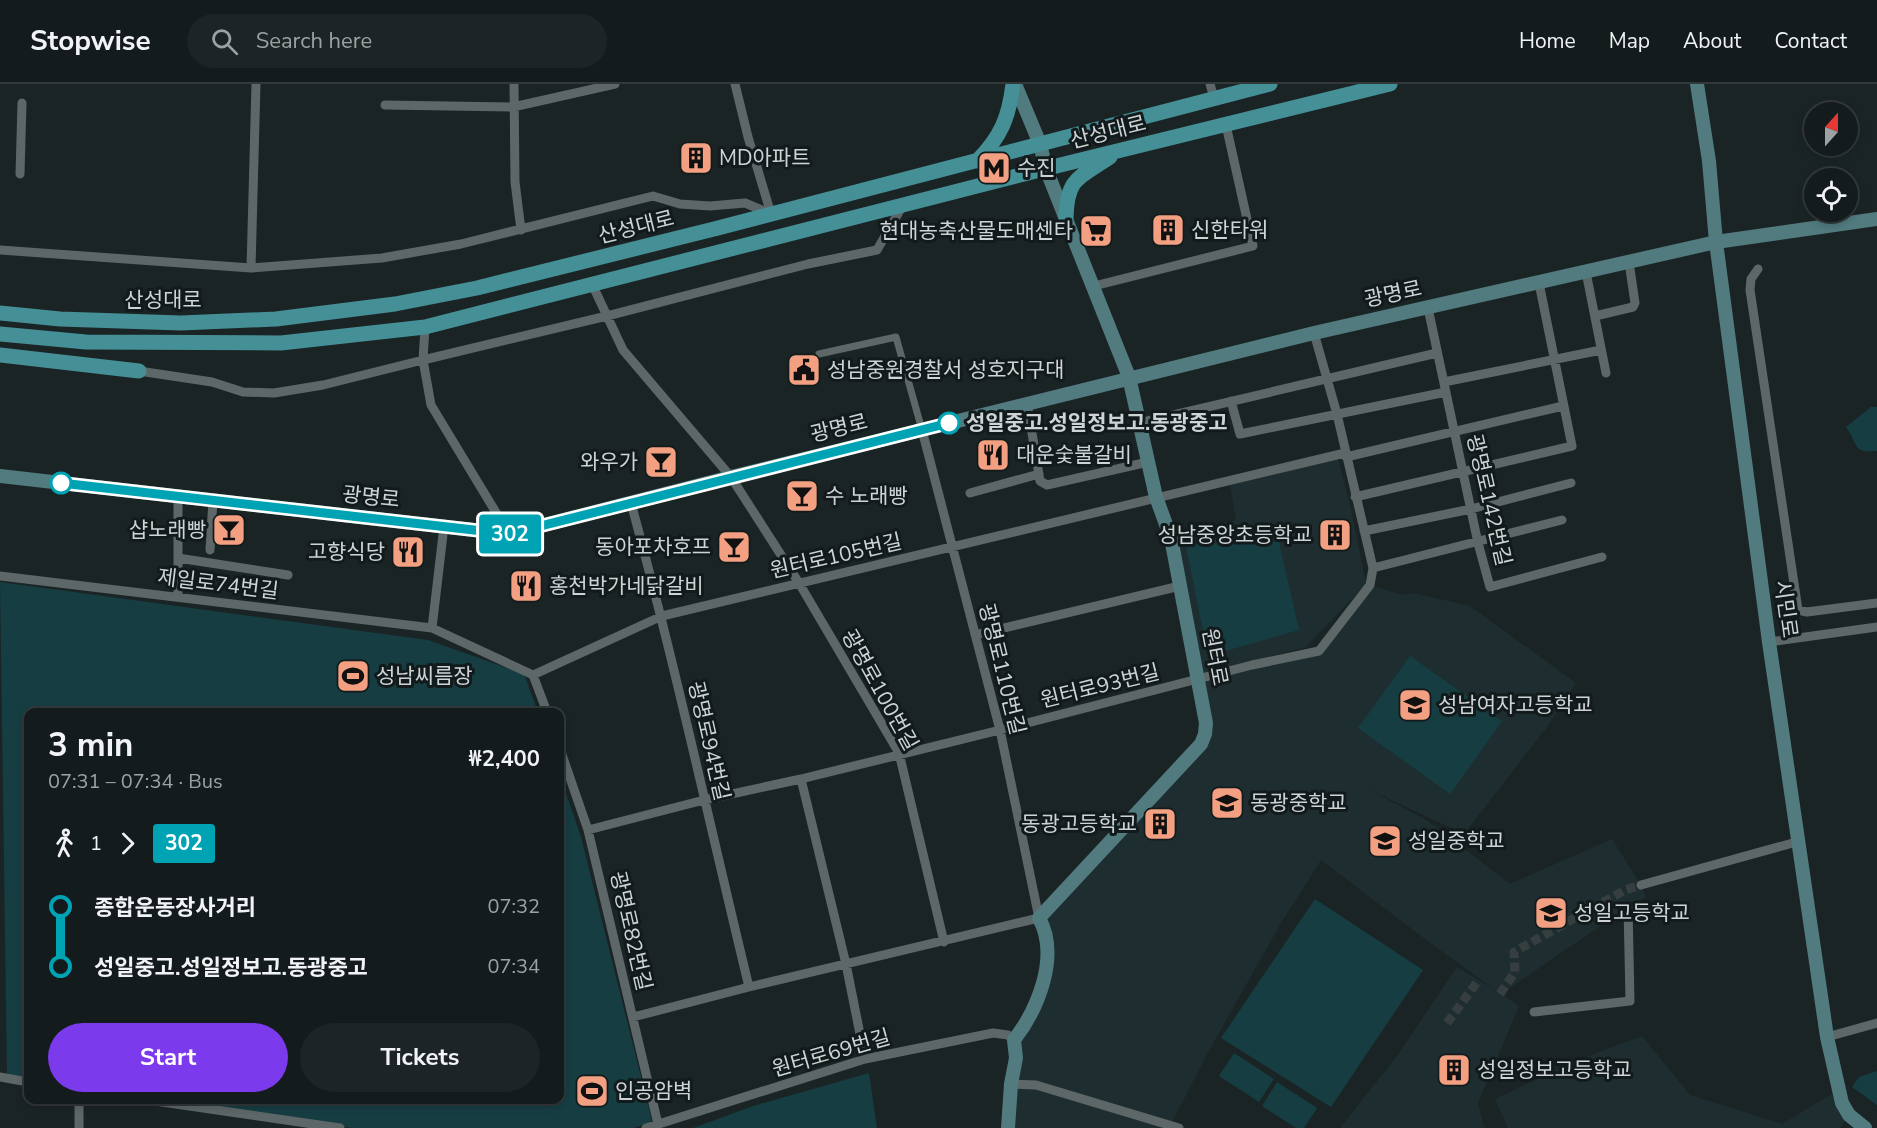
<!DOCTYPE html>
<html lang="en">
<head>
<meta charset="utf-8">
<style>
	:root { --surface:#141b1c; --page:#1d2425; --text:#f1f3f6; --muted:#9da1a3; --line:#33393b; --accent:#7c3aed }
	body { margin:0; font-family:"Nunito Sans","Noto Sans KR",sans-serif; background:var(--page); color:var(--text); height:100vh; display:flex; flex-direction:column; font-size:22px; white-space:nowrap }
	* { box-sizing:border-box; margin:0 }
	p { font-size:20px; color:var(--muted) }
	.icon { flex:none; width:33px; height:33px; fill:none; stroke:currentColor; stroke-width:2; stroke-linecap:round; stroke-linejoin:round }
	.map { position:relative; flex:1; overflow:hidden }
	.side { position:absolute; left:24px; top:624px; width:540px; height:396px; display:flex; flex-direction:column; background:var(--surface); border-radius:12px; box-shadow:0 3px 9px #0003,0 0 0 2px var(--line) }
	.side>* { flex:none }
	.badge { padding:0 12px; border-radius:4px; font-size:21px; line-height:39px }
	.needle { width:39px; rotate:21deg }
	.controls { position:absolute; left:1804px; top:18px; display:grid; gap:12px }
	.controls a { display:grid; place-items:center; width:54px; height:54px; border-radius:50%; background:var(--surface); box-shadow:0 3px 9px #0003,0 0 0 2px var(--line); font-size:30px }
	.map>.badge { position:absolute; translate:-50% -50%; box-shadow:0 0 0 3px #fff }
	.legs { display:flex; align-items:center; gap:9px; height:66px; padding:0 24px; font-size:20px }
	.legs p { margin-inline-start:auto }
	.headline { display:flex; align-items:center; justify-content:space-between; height:102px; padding:0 24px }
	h1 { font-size:33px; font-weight:700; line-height:45px }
	.action { display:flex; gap:12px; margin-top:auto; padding:12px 24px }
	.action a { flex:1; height:69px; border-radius:36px; background:var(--accent); color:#fff; font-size:24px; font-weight:700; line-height:69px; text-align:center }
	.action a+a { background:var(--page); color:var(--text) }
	ul { padding:0 24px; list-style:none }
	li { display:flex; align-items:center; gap:21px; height:60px; font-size:22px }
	li i { display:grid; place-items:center; width:9px; height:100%; margin:0 8px; background:currentColor }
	li i::after { content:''; width:15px; height:15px; margin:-8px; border:4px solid; border-radius:50%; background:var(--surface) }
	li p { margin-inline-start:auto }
	li:first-child i { background:linear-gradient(#0000 50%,currentColor 0) }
	li:last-child i { background:linear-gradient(currentColor 50%,#0000 0) }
	header { display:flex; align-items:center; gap:36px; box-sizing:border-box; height:84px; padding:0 30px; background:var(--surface); border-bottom:2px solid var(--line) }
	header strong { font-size:28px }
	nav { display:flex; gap:33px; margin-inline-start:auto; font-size:21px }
	.search { width:420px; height:54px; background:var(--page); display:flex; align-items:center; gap:15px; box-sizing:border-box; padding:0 21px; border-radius:33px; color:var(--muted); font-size:22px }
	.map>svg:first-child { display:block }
	.built { fill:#1e2e30 }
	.green { fill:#163d42 }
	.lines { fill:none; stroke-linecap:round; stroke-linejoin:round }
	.minor-tunnel { stroke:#363e3f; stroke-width:9; stroke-dasharray:9 4.5; stroke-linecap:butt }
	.pedestrian { stroke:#5d6768; stroke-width:7 }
	.minor { stroke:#5d6768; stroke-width:9 }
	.secondary { stroke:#517b7f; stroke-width:14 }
	.primary { stroke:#458f96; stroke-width:15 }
	.line-1-casing { stroke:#fff; stroke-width:14 }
	.line-1 { stroke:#00a3b4; stroke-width:9 }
	.stop-1-dot { fill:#fff; stroke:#00a3b4; stroke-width:3 }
	.labels { text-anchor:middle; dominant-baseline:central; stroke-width:6; stroke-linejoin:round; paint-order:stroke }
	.street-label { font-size:21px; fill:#ced4d5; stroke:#121a1b }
	.poi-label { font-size:21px; fill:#ced4d5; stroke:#121a1b; text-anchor:start }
	.stop-label { font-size:21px; font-weight:bold; fill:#ced4d5; stroke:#121a1b; text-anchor:start }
</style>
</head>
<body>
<header>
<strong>Stopwise</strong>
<div class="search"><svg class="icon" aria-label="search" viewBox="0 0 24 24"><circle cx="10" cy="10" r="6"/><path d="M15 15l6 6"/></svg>Search here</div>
<nav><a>Home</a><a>Map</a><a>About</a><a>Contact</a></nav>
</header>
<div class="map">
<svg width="1877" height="1044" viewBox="0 0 1877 1044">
	<rect width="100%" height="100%" fill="#1b2425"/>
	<path class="built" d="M1338,375L1350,420L1366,500L1306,563L1200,591L1171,454L1236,436L1230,400Z
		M1370,501L1402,511L1413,509L1470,522L1576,599L1547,643L1464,750L1366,704L1428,737L1510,800L1612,755L1641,801L1646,813L1628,823L1501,910L1519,922L1478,1019L1484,1044H1340L1397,972L1457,883L1497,907L1429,858L1321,776L1281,839L1211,963L1171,1040L1178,1044H1008L1014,956L1044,894V829L1203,655L1197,596L1319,567Z
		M1642,952L1690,1011L1782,1040L1838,1006L1849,1031L1840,1044H1508L1495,1015L1578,976Z"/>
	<path class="green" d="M1871,323H1877V367C1852,370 1858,359 1846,343Z
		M1275,441L1299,546L1208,572L1186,462Z
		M0,498L428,556L524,590L538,628H28V994L7,991Z
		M1410,572L1502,637L1450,710L1358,644Z
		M560,692L581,753L652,1037L634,1044H352L166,1016H560Z
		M1315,815L1423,886L1331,1023L1221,954Z
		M1234,969L1274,995L1259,1018L1219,992Z
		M1877,987V1021L1852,1003L1859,993Z
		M869,989L877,1044H693L753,1022Z
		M1277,998L1317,1024L1304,1044H1296L1262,1022Z"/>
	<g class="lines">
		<path class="minor-tunnel" d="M1500,910L1515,888L1514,868L1625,806L1641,801
			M1447,939L1478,897"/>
		<path class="pedestrian" d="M819,270L896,253L922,346"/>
		<path class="minor" d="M514,0L515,98L521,146
			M735,0L748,53L771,130
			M1210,0L1214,14
			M385,21L513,23L615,0
			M20,90L22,19
			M0,166L251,184L382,174L461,160L653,112L680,120L710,122L745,119L769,129
			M251,184L256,0
			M1758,185L1751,195L1750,206L1798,526L1807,528L1877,519
			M1586,188L1606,289
			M592,200L623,266L731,393L799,499L899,669L944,858
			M1094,202L1253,162L1226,41
			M1428,224L1478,459L1490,503L1602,473
			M1595,232L1633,223L1635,219L1629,178
			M139,287L212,298L243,308L274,309L323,301L423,276L425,243
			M1444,298L1601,266
			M1231,317L1240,350L1446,308
			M1027,319L1040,397L1047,401L1148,378
			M1139,339L1437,269
			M1346,373L1563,322
			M970,409L1039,390
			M1355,413L1572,362L1539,199
			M631,419C675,580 710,742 749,903
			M1364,447L1471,425L1571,399
			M509,450L431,321L423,276L607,232L808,180L877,166L903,121
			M210,466L213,416
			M178,474L288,491
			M1373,484L1562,436
			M0,492L432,544L533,591L547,628
			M178,513V412
			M432,544L444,442
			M975,551L1180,502
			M1769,558L1877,543
			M533,591L662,532L1345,369
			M560,665L588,746L658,1040
			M801,695L846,880L865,975
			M588,746L704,716L801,695L1000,646L1252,581L1319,567L1370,501L1373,484L1337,330L1314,249
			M1641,801L1800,757
			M1534,928L1630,917L1628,823
			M633,933L749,903L1039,834L1000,646L922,346
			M1827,953L1877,939
			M0,993L28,998
			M1011,1000L1036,1001L1179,1044
			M148,1016L340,1044
			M79,1044V1016
			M646,1044L865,975L993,949L1008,951L1014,956"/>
		<path class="secondary" d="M1697,0L1709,77L1716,158L1769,558L1827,953L1842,1019L1849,1031L1865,1044
			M0,392L509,450L731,393L1314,249L1716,158L1877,135
			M1008,1044L1011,1000L1016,974L1014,956C1038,925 1060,872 1039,834L1201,660L1205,650L1206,639L1171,454L1156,413L1129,293L1046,85L1040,60L1015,0"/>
		<path class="primary" d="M977,77C1001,53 1009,33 1013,0
			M1066,134C1067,93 1079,94 1110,73
			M0,229L60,235L181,239L276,235L395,220L477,204L718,144L1270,0
			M0,250L86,258L281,259L425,243L1040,86L1390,0
			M0,271L139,287"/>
	</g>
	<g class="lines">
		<g class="line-1-casing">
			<path id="line-1" d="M61,399L509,450L949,339"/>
		</g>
		<use href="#line-1" class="line-1"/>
	</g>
	<defs>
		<g id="building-square" transform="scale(1.725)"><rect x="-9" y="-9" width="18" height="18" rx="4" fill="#f2a081" stroke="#121a1b"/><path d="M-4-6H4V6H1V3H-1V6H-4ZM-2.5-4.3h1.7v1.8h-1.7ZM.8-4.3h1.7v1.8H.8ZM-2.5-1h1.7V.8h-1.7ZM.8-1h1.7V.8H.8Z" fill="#111"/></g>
		<g id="metro-square" transform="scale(1.725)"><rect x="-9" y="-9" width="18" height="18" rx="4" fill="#f2a081" stroke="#121a1b"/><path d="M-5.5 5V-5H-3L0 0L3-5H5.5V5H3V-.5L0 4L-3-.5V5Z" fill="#111"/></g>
		<g id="supermarket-square" transform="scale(1.725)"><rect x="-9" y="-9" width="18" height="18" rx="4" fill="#f2a081" stroke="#121a1b"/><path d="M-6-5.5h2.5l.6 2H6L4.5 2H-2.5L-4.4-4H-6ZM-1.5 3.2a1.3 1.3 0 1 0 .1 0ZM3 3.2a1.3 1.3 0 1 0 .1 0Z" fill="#111"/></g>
		<g id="civic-square" transform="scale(1.725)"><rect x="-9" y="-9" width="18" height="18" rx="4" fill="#f2a081" stroke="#121a1b"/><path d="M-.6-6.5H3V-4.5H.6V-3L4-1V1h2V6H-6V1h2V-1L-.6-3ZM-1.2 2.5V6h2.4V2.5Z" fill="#111"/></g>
		<g id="restaurant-square" transform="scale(1.725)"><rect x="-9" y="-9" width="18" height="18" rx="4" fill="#f2a081" stroke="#121a1b"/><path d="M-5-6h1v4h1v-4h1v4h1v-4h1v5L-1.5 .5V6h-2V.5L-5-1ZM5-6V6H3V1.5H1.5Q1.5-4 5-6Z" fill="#111"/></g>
		<g id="bar-square" transform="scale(1.725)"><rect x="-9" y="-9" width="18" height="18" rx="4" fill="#f2a081" stroke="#121a1b"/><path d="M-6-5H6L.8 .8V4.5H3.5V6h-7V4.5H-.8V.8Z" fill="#111"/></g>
		<g id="stadium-square" transform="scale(1.725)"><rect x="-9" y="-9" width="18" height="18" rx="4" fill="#f2a081" stroke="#121a1b"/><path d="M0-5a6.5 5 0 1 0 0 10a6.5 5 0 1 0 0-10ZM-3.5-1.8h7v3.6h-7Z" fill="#111"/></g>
		<g id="school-square" transform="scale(1.725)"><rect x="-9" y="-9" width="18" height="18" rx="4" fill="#f2a081" stroke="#121a1b"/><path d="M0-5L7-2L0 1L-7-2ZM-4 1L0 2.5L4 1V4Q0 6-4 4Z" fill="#111"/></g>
	</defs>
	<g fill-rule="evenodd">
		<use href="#building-square" x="696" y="74"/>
		<use href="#metro-square" x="994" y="84"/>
		<use href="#building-square" x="1168" y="146"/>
		<use href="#supermarket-square" x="1096" y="147"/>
		<use href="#civic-square" x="804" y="286"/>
		<use href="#restaurant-square" x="993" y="371"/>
		<use href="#bar-square" x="661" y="378"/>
		<use href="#bar-square" x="802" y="412"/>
		<use href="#bar-square" x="229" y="446"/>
		<use href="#building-square" x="1335" y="451"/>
		<use href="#bar-square" x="734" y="463"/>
		<use href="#restaurant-square" x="408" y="468"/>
		<use href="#restaurant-square" x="526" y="502"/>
		<use href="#stadium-square" x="353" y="592"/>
		<use href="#school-square" x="1415" y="621"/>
		<use href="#school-square" x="1227" y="719"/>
		<use href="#building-square" x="1160" y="740"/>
		<use href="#school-square" x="1385" y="757"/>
		<use href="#school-square" x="1551" y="829"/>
		<use href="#building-square" x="1454" y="986"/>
		<use href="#stadium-square" x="592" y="1007"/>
	</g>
	<g class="stop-1-dot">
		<circle cx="949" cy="339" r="10"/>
		<circle cx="61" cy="399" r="10"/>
	</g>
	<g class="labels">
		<g class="street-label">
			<text transform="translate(1108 48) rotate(-14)">산성대로</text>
			<text transform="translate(636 143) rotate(-14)">산성대로</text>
			<text transform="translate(1393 210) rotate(-12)">광명로</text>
			<text x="163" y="216">산성대로</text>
			<text transform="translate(839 344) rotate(-14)">광명로</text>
			<text transform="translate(371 413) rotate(6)">광명로</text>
			<text transform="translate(1489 416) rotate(77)">광명로142번길</text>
			<text transform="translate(836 472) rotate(-13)">원터로105번길</text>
			<text transform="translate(218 500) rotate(7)">제일로74번길</text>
			<text transform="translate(1786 525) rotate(82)">시민로</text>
			<text transform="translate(1215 573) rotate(79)">원터로</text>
			<text transform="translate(1002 585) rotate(76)">광명로110번길</text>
			<text transform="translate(1100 602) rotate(-14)">원터로93번길</text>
			<text transform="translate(880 606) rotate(61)">광명로100번길</text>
			<text transform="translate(709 657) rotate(77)">광명로94번길</text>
			<text transform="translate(631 847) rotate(77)">광명로82번길</text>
			<text transform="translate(831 969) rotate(-16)">원터로69번길</text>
		</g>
		<g class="poi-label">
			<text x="719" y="74">MD아파트</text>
			<text x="1017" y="84">수진</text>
			<text x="1191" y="146">신한타워</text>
			<text x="1073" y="147" text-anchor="end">현대농축산물도매센타</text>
			<text x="827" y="286">성남중원경찰서 성호지구대</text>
			<text x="1016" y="371">대운숯불갈비</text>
			<text x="638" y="378" text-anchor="end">와우가</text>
			<text x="825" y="412">수 노래빵</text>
			<text x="206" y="446" text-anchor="end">샵노래빵</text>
			<text x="1312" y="451" text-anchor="end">성남중앙초등학교</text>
			<text x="711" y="463" text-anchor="end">동아포차호프</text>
			<text x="385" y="468" text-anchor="end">고향식당</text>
			<text x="549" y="502">홍천박가네닭갈비</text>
			<text x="376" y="592">성남씨름장</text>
			<text x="1438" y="621">성남여자고등학교</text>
			<text x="1250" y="719">동광중학교</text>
			<text x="1137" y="740" text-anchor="end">동광고등학교</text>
			<text x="1408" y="757">성일중학교</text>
			<text x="1574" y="829">성일고등학교</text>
			<text x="1477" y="986">성일정보고등학교</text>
			<text x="615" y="1007">인공암벽</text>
		</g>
		<g class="stop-label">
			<text x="966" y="339">성일중고.성일정보고.동광중고</text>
		</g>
	</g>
</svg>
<div class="controls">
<a><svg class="needle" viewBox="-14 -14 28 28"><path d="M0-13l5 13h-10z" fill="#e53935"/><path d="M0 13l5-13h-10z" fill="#9da1a3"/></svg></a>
<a><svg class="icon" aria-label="locate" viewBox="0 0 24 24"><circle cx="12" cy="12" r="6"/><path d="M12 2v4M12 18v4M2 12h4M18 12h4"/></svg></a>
</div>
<b class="badge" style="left:510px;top:450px;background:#00a3b4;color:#fff">302</b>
<section class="side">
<div class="headline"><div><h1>3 min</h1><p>07:31 – 07:34 · Bus</p></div><b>₩2,400</b></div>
<div class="legs"><svg class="icon" aria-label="walk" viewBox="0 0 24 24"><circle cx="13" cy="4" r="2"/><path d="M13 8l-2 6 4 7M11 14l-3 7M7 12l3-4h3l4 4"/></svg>1<svg class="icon" aria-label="forward" viewBox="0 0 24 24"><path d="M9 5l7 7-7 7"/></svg><b class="badge" style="background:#00a3b4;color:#fff">302</b></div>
<ul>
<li><i style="color:#00a3b4"></i><b>종합운동장사거리</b><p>07:32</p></li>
<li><i style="color:#00a3b4"></i><b>성일중고.성일정보고.동광중고</b><p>07:34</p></li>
</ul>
<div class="action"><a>Start</a><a>Tickets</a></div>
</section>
</div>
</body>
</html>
